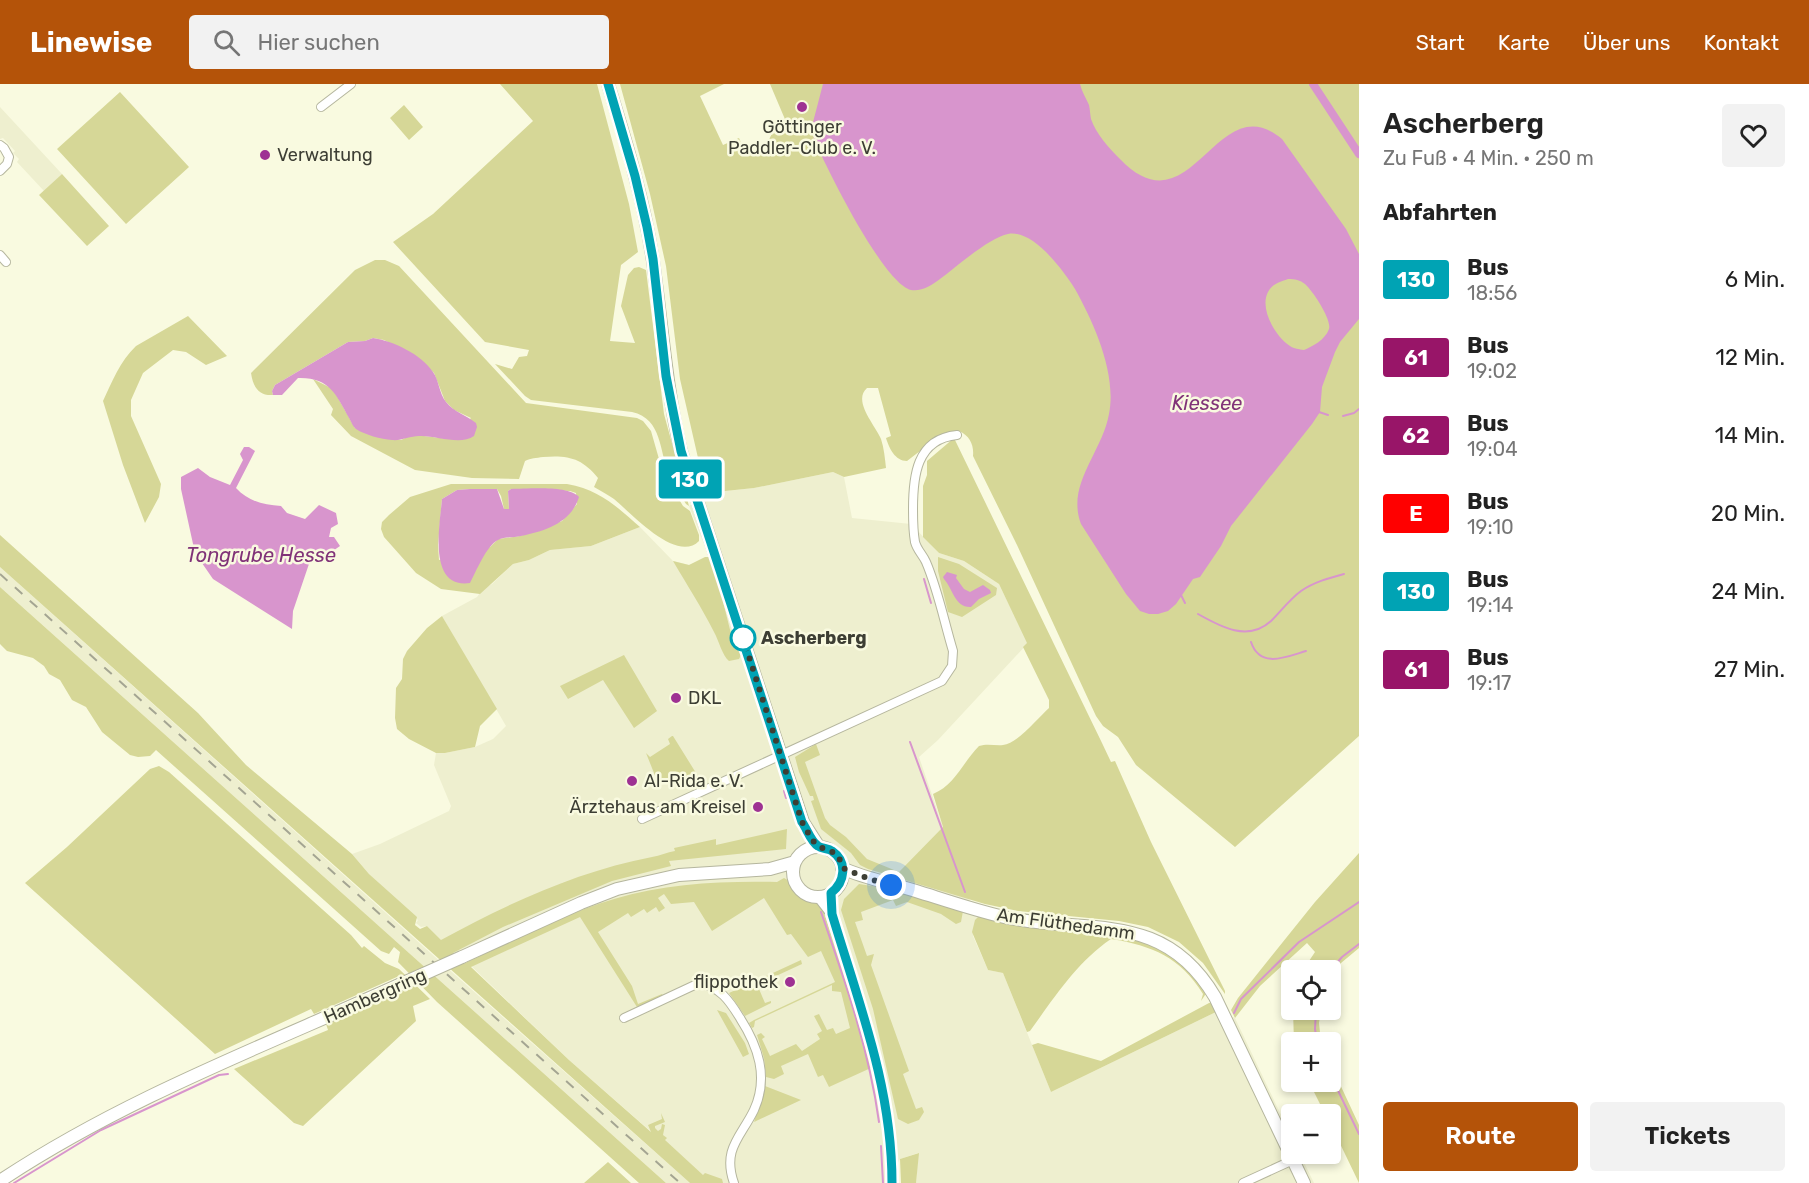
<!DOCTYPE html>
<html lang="de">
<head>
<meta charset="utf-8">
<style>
	:root { --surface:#fff; --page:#f2f2f2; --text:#222; --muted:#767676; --accent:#b45309 }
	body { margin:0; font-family:Rubik,sans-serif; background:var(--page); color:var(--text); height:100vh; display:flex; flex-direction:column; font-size:22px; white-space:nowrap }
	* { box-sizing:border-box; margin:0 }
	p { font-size:20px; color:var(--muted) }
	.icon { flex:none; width:33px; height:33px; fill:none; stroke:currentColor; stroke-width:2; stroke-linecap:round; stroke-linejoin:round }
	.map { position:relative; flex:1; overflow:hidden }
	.panel { display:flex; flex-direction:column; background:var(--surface); width:450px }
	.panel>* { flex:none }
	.badge { padding:0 12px; border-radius:4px; font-size:21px; line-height:39px }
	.tools { position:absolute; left:1281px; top:876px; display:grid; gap:12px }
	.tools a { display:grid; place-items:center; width:60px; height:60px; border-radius:6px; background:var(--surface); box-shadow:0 3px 9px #0003; font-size:30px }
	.you { position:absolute; width:30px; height:30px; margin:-15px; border:4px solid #fff; border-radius:50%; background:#1a73e8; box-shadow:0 0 0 9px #1a73e833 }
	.map>.badge { position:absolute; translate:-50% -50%; box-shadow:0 0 0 3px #fff }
	h2 { padding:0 24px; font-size:22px; line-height:54px }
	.round { display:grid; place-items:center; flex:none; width:63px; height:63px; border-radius:6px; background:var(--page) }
	.overview { display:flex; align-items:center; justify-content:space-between; height:102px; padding:0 24px }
	h1 { font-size:28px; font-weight:600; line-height:45px }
	.primary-button { display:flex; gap:12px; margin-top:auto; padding:12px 24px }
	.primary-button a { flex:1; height:69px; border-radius:6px; background:var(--accent); color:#fff; font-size:24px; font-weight:600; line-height:69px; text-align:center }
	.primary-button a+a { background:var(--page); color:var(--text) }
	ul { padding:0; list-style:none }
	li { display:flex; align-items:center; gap:18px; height:78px; padding:0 24px }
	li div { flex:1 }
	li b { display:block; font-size:22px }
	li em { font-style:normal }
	li .badge { min-width:66px; font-weight:700; text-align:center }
	header { display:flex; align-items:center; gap:36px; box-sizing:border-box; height:84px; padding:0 30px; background:var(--accent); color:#fff }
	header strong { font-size:28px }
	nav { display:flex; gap:33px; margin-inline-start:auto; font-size:21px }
	.search { width:420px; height:54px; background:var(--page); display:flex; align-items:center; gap:15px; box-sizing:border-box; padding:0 21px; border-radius:6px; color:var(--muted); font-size:22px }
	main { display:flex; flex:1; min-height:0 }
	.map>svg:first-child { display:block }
	.built { fill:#eeefcf }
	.green { fill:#d6d797; fill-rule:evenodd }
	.water { fill:#d895cd; fill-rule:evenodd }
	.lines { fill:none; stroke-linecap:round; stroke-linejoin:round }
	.stream { stroke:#d895cd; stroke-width:2 }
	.canal { stroke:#d895cd; stroke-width:8 }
	.minor-casing { stroke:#b5b69e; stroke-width:10 }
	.tertiary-casing { stroke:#b5b69e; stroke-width:12 }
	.secondary-casing { stroke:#b5b69e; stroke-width:14 }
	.minor { stroke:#fff; stroke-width:8 }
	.tertiary { stroke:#fff; stroke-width:10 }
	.secondary { stroke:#fff; stroke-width:12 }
	.rail { stroke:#a4a592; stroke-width:2; stroke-dasharray:10 10; stroke-linecap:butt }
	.secondary-bridge-casing { stroke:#b5b69e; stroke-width:14; stroke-linecap:butt }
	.secondary-bridge { stroke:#fff; stroke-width:12 }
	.line-casing { stroke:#fff; stroke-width:14 }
	.line { stroke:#00a3b4; stroke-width:9 }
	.walk { stroke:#3d3e34; stroke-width:6; stroke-dasharray:0 10.8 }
	.poi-dot { fill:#9e3293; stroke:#f9fae0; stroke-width:2 }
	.stop-dot { fill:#fff; stroke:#00a3b4; stroke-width:3 }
	.labels { text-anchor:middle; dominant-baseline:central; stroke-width:5; stroke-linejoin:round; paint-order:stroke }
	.poi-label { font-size:18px; fill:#3d3e34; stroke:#f9fae0; text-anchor:start }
	.stop-label { font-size:18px; font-weight:bold; fill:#3d3e34; stroke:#f9fae0; text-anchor:start }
	.street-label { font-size:18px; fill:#3d3e34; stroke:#f9fae0 }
	.water-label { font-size:20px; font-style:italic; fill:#813378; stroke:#f9fae0 }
</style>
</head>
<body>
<header>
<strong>Linewise</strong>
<div class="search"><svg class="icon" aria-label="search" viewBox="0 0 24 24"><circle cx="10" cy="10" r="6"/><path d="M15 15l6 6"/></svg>Hier suchen</div>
<nav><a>Start</a><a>Karte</a><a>Über uns</a><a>Kontakt</a></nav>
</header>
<main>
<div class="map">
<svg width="1359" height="1099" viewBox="0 0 1359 1099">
	<rect width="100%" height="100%" fill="#f9fae0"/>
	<path class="built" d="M0,23L62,90L44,107L17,78L19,75L13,69L15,67L3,54L0,55Z
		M833,388L844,393L852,434L911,440L939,469L964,477L999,500L1028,559L938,656L919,673L965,807L978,832L973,852L988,886L1003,889L1051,1008L1218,927L1235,934L1291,1052L1292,1070H1300L1314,1099H916L918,1069L900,1075L886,1099H710L569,976L467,878L463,880L427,842L421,843L416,839L418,836L369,790L352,770L380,760L449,727L451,722L434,681L436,669H445L475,663L493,655L506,642L442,532L477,513L483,505L492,500L513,480L529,476L550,466L591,462L640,443L673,477L689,481L709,473L689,422L706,409L754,404Z
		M0,483L453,889L690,1099H666L0,503Z"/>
	<path class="green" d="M500,0H597L629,120L638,168L621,181L610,257L635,259L621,222L628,191L634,184L639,183L646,186L664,330L689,422L686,420C680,410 674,400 669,390C659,368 663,335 632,328L531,316L525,312L495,280L512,285L519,273L527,272L529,266L485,258L393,158L433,130L533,37Z
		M620,0H724L700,12L723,61L739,54L745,68L767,59L774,46L787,40L770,0H1359V652L1235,763L1136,681L1118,653L1103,642L1096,632L1017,461L973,372C974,361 970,352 959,347L933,357L907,377C895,377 889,364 886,354L891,352L878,304H867C852,317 876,342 881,355C884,364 885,375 886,384L844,393L833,388L754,404L706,409L680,295L666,182L650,110Z
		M120,8L189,83L126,140L57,65Z
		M404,21L423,43L409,56L390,34Z
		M62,90L109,142L87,162L39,111Z
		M375,176H385L399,182L526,319L637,334L643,337L651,347L663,389L683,422L690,427L699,451V457C677,480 631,429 614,415C608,411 601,407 594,403L598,394C582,374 568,371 543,373C536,374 531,374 525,377L519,395L472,394L415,386L351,352L331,331L333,325L313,295L333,305L355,344L401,356L409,352H424L449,355L471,334L454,326L445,317L434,289L417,273L384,256L373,254L365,257L348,258L275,301L272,307L273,311C259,312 253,303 251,289L254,286L355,186Z
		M188,232L227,272L206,281L186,268L173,266L143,289L131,316V332L161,400L159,413L145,439L123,381L103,317C112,298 120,277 136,262Z
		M954,354L1102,659L1111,678L1115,677L1151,758L1225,907V910L1203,879L1179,858L1148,843L1119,837L1018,827L985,820L868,785L860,781L851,769L821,745L811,717L814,716L813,712H810L799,688L795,673L816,660L820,671L805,678L825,734L830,741L846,753L867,775L899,788L943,743L933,710C955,701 963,678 979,662C988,659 995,662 1003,661C1017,660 1038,634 1049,624V616L1023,563L1027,559L999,500L964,477L939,469L923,453V402L927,391V377Z
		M451,400H567C600,406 616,422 640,443L591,462L550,466L529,476L513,480L480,510L441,505L416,489L384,453L381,445L382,438L389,431L410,413ZM470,405H497L501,412L504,425H509L508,407L511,405L570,407L576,409L577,420L562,437L520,452L498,455L490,463L439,476L438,461L442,415L457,406Z
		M0,451L198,629L246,681L352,770L369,790L417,833L415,841L420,845L427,842L441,856C507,820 578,787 652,773C660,772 667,768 675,767L674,764L716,755V761L787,745L786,765L669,777L671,782L612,797L503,843L453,869L463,880C512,858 562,830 614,815C667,799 723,797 777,798L784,794C792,798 793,803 799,808C807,816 814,814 823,826L861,936L873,983L829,1003L823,991L818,993L808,970L781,982L784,990L774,995L766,993L764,974L757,951L761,949L765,953L762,955L770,972L796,960L802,967L820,955L817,950L822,947L814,932L819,930L827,946L833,944L836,950L850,944L841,908L832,907V901L755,937L754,943L752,944L749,939L754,936L835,898L821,867L808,873L791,850L787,851L764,814L712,847L694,818L671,820L664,810L658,814L665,824L659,828L656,823L647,829L644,825L631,833L628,829L598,848L632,902L638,920L662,910L663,912L637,923L580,833L471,883L569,976L651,1048L648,1041L662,1035L661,1029L665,1038L655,1042V1044L658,1047L661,1045L662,1040L665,1041L663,1051L667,1054L665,1056L703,1091L705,1089L722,1095L723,1099H690L0,483Z
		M705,473H709L713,477L733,558L741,571L739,575L729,577C722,571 719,557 714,548C702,524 687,501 673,477L689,481Z
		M938,473L959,480L997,504L996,511L962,533L948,528L938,487Z
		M0,503L666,1099H639L437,918L398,878L400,868L394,863L389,870L381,867L156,666L150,672L138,673L130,671L102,648L86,623L72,616L60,596L49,590L44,582L33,574L7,567L0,560Z
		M442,532L497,625L480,642L475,663L445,669H436L409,655L397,645L395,634L396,604L402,595L403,575L407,567L427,544Z
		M624,571L657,627L634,644L603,596L568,615L560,602Z
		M672,652H673L701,697C683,705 678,691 658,699L646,669L650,673L670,660L668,655Z
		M159,682L169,688L351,851L362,864L364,862L385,879L399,885L430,915L413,922L416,937L303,1042L294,1039L234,985L328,946L326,940L409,904L399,892L314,930L311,925L215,970L25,799L67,763L150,685Z
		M1359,769V864L1341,879L1331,895L1330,886H1303L1315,868L1307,859L1260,902L1235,934L1231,926L1238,914L1315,818Z
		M859,800L892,805L963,827L961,838L956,840L941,830L907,818L896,822L893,816L861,828L863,836L855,838L867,872L874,870L871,881L909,987L903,990L916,1025L922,1023L924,1028L919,1036L908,1040L898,1035L873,925L841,826L844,815Z
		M979,832L1121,851L1171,868L1207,908L1201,917L1203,910C1180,873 1153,862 1111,855C1077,878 1054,914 1030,947L1027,948L1003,889L988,886L972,848L975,836Z
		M801,876L802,880L763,898L764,902L759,905L765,919L771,917V919L745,932L729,909Z
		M1209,919H1213L1218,927L1051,1008L1032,961L1038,959L1101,977Z
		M717,926L726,929L745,959L749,970L743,973Z
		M1293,926H1321L1319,939L1321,958H1294Z
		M1331,981L1359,1041V1099L1331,1041L1330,1030H1325L1309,998H1330Z
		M765,1002L801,1016L754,1038Z
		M919,1069L916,1099H901L900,1075Z
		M608,1078L631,1099H584Z"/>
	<path class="water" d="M823,0H1080C1082,8 1086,14 1089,21C1090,25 1090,30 1091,35C1096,50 1109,64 1120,75C1192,150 1216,0 1282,55L1346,145L1359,170V235L1340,258L1335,268L1322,303L1320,328L1312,340L1231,442L1221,462L1200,493L1193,495L1176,520L1168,527L1158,530H1149L1140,527L1126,510L1081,440C1066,400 1102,369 1109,330C1117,290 1094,239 1075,205C1063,186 1033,145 1008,150C990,153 955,184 940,195C932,201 921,208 911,206C883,199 826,83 814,55L812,42ZM1288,195C1295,195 1300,196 1305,200C1313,207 1332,236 1329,245C1325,256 1313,262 1304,266C1299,265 1294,265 1290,262C1276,253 1259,225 1268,208C1272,200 1280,198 1288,195Z
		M373,254C393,257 421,270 433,288C439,296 439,309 446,318C454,328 466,331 476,339L477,343L474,352C460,362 435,351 419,352C410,352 401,357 392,356C381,355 365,351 356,345C353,343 351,337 349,334C336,310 329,293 298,294L282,311H273L272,307L275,301L348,258L365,257Z
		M244,363H249L255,367L236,404C248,417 263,421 281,422L287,429L305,435L319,421L336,429L338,440L331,444L329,453H334L340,462L327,471L311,474L293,527L292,545L213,495L195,469L181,405V393L198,384L210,393L230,401L243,376L240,370Z
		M470,405H497L504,425H509L508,407L511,405C528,405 568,401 579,413C571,439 545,447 521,452C514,454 504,452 498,456C486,462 476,488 470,499C427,505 440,440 442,415L457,406Z
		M947,488L957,491L956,494L964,505L970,508L983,501L990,506L991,509L979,515L971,523C955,524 953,505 944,495L943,493Z"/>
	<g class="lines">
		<path class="stream" d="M1319,328L1328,331
			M1343,332L1354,329L1359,325
			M924,495L931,519
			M1181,511L1185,519
			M1198,530C1221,543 1248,558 1271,537C1281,527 1290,515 1301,507C1314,498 1329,494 1344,490
			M1251,558C1260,585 1286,573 1306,567
			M910,658L965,808
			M784,707L786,714
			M821,828C845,897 869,965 879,1038
			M1330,887L1342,873L1359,860
			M1316,926L1315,945L1317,958
			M1234,929L1241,915L1299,858L1359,818
			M1330,990L1359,1050
			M881,1062L883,1099
			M14,1099L101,1046L219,991L228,990"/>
		<path class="canal" d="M1313,0L1359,70"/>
		<g class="minor-casing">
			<path id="minor" d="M321,23L351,0
				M0,61L4,64L9,73L7,80L0,87
				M0,171L6,178
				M642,735L942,597L952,582L953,567C944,537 938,506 926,478C923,471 917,466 915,458C913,447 913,436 913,425C913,393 916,355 957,351
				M624,934L699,899C720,903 729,916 740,934C758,962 769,993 754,1026C741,1053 722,1065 734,1099
				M1243,1099L1293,1076"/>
		</g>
		<g class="tertiary-casing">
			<path id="tertiary" d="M831,809L832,830C860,920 892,1003 892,1099
				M818,812L832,830"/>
		</g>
		<g class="secondary-casing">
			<path id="secondary" d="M608,0C626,58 644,117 653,177C662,240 666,304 681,367L803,738L819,763
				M793 788a25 25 0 1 1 50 0a25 25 0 1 1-50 0Z
				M842,784C866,795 891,799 916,807C945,816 974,826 1004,833C1089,851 1163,825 1215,913L1304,1099
				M462,873L581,819L617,805L679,791L770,785L795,778
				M0,1097C123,1015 264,962 399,901"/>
		</g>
		<use href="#minor" class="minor"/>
		<use href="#tertiary" class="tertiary"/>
		<use href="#secondary" class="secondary"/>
		<path class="rail" d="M0,490L680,1099"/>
		<g class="secondary-bridge-casing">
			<path id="secondary-bridge" d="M399,901L462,873"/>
		</g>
		<use href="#secondary-bridge" class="secondary-bridge"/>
	</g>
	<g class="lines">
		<g class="line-casing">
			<path id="line" d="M608,0L635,92L647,143L653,175L666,292L681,367L802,738C807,745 811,758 818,762C822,765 828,764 832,767C848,778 845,798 831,809L832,830C859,920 892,1003 892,1099"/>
		</g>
		<use href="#line" class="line"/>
		<path class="walk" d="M743,554L802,738C807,745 811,758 819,762C831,770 837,764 843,784L869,795L891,801"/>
	</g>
	<g class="poi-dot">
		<circle cx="802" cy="23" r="6"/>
		<circle cx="265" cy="71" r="6"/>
		<circle cx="676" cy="614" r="6"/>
		<circle cx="632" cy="697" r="6"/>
		<circle cx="758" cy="723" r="6"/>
		<circle cx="790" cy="898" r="6"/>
	</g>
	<circle class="stop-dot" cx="743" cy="554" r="12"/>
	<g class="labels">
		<g class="poi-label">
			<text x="802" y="43" text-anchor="middle">Göttinger<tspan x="802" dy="21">Paddler-Club e. V.</tspan></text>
			<text x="277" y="71">Verwaltung</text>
			<text x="688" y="614">DKL</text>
			<text x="644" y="697">Al-Rida e. V.</text>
			<text x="746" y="723" text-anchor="end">Ärztehaus am Kreisel</text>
			<text x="778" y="898" text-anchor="end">flippothek</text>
		</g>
		<g class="stop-label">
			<text x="761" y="554">Ascherberg</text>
		</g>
		<g class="street-label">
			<text transform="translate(1066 840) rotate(8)">Am Flüthedamm</text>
			<text transform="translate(375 912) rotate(-24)">Hambergring</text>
		</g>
		<g class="water-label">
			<text x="1207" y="319">Kiessee</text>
			<text x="261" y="471">Tongrube Hesse</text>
		</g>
	</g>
</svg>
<div class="tools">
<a><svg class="icon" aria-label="locate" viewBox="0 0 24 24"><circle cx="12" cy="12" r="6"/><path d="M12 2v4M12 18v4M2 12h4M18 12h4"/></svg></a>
<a>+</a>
<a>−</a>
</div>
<div class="you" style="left:891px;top:801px"></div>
<b class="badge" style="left:690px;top:395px;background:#00a3b4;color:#fff">130</b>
</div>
<section class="panel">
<div class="overview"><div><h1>Ascherberg</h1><p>Zu Fuß · 4 Min. · 250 m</p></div><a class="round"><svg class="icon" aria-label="heart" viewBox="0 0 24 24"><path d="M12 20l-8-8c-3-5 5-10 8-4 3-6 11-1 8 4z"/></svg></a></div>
<h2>Abfahrten</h2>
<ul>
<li><span class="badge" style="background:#00a3b4;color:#fff">130</span><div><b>Bus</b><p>18:56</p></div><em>6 Min.</em></li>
<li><span class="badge" style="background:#981568;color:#fff">61</span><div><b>Bus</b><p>19:02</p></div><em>12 Min.</em></li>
<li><span class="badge" style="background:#981568;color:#fff">62</span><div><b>Bus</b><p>19:04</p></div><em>14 Min.</em></li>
<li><span class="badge" style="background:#f00;color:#fff">E</span><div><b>Bus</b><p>19:10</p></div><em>20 Min.</em></li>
<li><span class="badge" style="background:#00a3b4;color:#fff">130</span><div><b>Bus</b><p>19:14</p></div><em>24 Min.</em></li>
<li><span class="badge" style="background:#981568;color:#fff">61</span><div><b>Bus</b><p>19:17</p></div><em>27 Min.</em></li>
</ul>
<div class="primary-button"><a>Route</a><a>Tickets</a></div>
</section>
</main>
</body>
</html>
